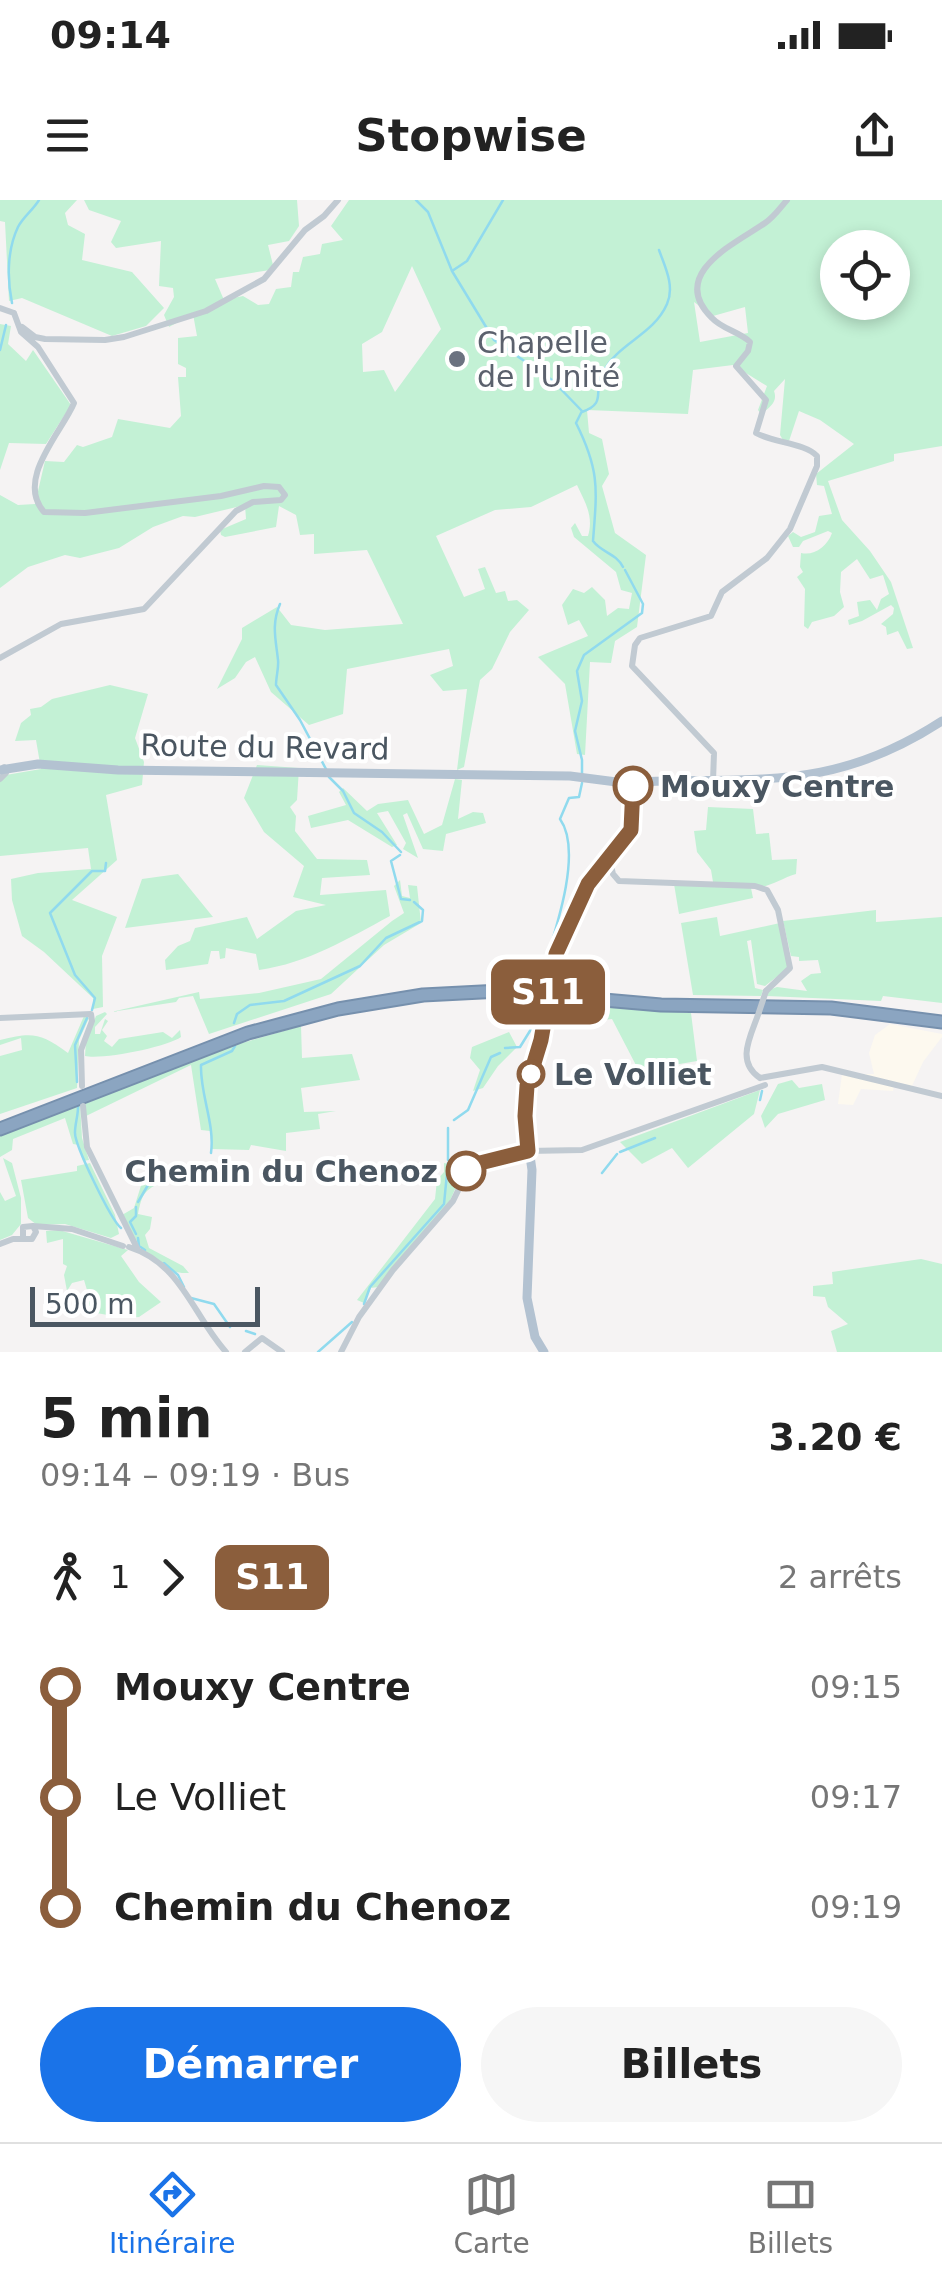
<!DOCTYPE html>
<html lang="fr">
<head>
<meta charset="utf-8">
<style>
	:root { --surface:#fff; --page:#f6f6f6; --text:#222; --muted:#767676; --line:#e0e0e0; --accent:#1a73e8 }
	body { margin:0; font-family:"DejaVu Sans",sans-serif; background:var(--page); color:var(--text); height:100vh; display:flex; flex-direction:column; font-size:38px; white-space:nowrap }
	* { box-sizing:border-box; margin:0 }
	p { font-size:32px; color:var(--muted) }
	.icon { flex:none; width:55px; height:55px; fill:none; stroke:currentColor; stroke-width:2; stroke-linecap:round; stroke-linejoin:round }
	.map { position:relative; height:1152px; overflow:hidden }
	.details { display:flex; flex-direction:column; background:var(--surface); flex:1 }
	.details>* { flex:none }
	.badge { padding:0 20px; border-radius:15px; font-size:35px; line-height:65px }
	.fabs { position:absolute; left:820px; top:30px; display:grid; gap:20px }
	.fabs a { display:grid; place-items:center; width:90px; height:90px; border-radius:50%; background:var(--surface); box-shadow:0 5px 15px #0003; font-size:50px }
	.scale { position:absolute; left:30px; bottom:25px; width:230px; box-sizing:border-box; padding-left:10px; border:5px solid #4a5661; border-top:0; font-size:28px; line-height:35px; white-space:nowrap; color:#4a5661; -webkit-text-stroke:8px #fff; paint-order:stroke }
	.map>.badge { position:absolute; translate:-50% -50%; box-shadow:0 0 0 5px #fff }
	.legs { display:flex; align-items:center; gap:15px; height:110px; padding:0 40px; font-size:32px }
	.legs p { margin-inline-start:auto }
	.head { display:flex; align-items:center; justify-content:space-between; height:170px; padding:0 40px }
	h1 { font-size:55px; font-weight:700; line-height:75px }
	.primary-button { display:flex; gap:20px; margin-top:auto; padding:20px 40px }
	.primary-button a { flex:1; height:115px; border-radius:60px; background:var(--accent); color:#fff; font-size:40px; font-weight:700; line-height:115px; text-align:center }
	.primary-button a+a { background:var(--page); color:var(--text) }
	ul { padding:0 40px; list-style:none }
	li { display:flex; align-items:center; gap:35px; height:110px; font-size:38px }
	li i { display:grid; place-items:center; width:15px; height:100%; margin:0 12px; background:currentColor }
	li i::after { content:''; width:25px; height:25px; margin:-12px; border:8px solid; border-radius:50%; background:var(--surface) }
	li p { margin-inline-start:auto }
	li:first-child i { background:linear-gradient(#0000 50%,currentColor 0) }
	li:last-child i { background:linear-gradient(currentColor 50%,#0000 0) }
	.status { display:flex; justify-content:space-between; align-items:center; height:70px; padding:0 50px; background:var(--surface); direction:ltr }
	.status svg { height:28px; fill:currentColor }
	header { display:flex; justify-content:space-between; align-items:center; height:130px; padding:0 40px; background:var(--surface); font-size:45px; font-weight:700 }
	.menu { display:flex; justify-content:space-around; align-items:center; height:140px; border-top:2px solid var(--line); background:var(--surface); font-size:28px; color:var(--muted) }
	.menu a { display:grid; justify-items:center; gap:5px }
	.menu .on { color:var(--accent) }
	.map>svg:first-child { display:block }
	.commercial { fill:#fdf9ef }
	.green { fill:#c3f1d5; fill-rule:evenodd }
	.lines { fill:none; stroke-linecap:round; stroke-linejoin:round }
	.stream { stroke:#90daee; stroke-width:2.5 }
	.highway-casing { stroke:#7690ad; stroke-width:15 }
	.minor { stroke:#c1cad2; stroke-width:6 }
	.major { stroke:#b3c2d1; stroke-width:9 }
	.highway { stroke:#8ba5c1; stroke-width:11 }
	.minor-bridge { stroke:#c1cad2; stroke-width:6 }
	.major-bridge { stroke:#b3c2d1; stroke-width:9 }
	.line-1-casing { stroke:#fff; stroke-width:22 }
	.line-1 { stroke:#8b5e3c; stroke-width:15 }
	.worship-dot { fill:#6b7280; stroke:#fff; stroke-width:4 }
	.stop-1-dot { fill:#fff; stroke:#8b5e3c; stroke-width:5 }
	.labels { text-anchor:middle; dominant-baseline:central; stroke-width:8; stroke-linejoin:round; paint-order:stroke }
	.worship-label { font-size:30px; fill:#5b616d; stroke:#fff; text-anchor:start }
	.street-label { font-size:30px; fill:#4a5661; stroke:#fff }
	.stop-label { font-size:30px; font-weight:bold; fill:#4a5661; stroke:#fff; text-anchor:start }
</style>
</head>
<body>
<div class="status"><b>09:14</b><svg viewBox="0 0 49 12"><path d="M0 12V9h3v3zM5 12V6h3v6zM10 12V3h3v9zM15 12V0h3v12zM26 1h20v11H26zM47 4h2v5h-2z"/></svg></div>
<header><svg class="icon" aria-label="menu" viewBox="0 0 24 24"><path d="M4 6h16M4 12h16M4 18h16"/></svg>Stopwise<svg class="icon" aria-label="share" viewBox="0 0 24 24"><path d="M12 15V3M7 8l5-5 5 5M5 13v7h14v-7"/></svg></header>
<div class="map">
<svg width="942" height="1152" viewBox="0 0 942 1152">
	<rect width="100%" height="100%" fill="#f5f3f3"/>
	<path class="commercial" d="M890,824L942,834V837L923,862L912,886H894L893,891L861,889L853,905L838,904L842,874H874L869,853L875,835Z"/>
	<path class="green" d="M0,0H77L65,13L68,25L85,34L82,60L132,72L164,108L146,126L112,136L22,98L9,101L5,22L0,21Z
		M84,0H297L299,26L289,41L268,45L273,65L270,70L215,79L224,100L243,96L258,105L269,104L276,89L291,87L293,72H299L303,57L320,54L322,44L343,40L331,26L349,0H942V246L894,254V261L828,281L842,320L870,351L891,382L913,448L907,449L898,431L887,435L886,427L881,424L893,414L894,408L891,405L862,421L849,425L848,420L859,416L857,402L870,400L877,410L881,399L889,394L883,375L870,379L857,359L841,372L840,392L844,407L834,416L812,422L808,429L804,426L805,389L797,377L803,372L800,367L801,353C814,356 827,347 832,333L828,331L803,341L799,347H793L788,336L793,332L801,337L815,332L819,316L832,314L824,286L817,285L816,274L854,244L820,220L799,211L789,241L783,240L780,235L785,179L774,191C778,202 770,207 761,214L758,210L767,186L733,165L693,170L688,214L587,210L589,233L602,239L609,274L602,286L615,333L646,355L637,427L615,441L611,463L590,462L585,555L577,554L565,484L538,457L588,436L579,420L568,425L562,405L573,389L584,393L592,387L605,400L607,416L618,408L629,409L632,393L621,390L616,372L574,337L571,328L575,323L582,336H588C594,316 585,302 577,285L531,307L495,310L436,336L464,397L485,389L478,369L485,367L496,393L505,391L508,401L517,400L529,410L510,432L492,469L480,480L464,567L457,570L467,489L443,491L430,475L453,466L449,449L347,469L343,514L309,525L271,492L255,457L246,462L235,478L217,489L242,439V428L277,407L291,425L325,430L403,424L367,350L314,354V334L300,335L296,315L279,306L276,327L225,337L221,335L220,330L246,319L245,305L195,317L183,316L153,327L119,348L80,358L65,355L28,367L0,388V295L18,305L35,304L45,261L64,262L77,245L83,247L112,237L118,219L170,228L181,216L178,177H186V168L178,164V138L197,136L193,114L169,127L164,115L174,97L173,88L159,86L161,41L116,48L111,42L121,21L89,10ZM838,48H892V102H838ZM412,66L441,129L395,192L384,170L363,172L362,144L382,132ZM694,102L713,116L745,107L748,133L700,142Z
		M0,124L11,126L8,144L26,161L33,150L71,205L46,244L9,243L0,270Z
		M110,485L148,494L135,538L144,562L142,585L106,595L117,660L72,700L117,717L102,756L103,807L93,809V798L44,752L22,736L12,700L11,679L38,673L91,669L88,648L0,656V576L41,569L36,540L15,541L21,523L31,515L30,509L41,507L52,499Z
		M257,565L299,568L297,600L290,607L296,616L295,631L317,659L367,660L370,675L322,678L320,695L386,690L390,716C347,739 308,763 259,770L256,754L226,748L225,758L220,759L219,751H211L208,764L166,770L165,760L178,746L190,741L195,728L247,717L257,739L296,711L326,705L293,697L304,666L264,632L244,598Z
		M455,579L462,580L458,619L473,612L483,613L486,623L446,634L443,651L423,649L407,613L403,615L418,658L403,649L406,643L388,611L377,613L397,645L392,647L348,620L311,628L308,616L346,605L339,592L343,588L367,611L378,604L408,600L424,634L442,625Z
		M708,607L753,609L756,634L769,633L772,660L797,659L796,674C779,679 770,688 751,688L753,698L679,714L674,684L713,682L711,670L697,652L694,631L706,630Z
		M178,674L213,717L125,728L142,679Z
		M400,680L402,696L410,698L408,685L417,686L421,723L384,745L331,794L209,834L193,796L179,798L176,802L111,812L199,792L200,799L259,793L321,779L392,721L404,713L394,686Z
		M876,710V722L942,717V803L883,796L881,801L767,796L769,790L777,787L807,791L801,781L811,774L821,773L818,760L799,761V757L791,756L783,721Z
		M717,717L720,736L780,723L788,768L765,786L757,784L751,740L747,741L755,788L763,790L761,796L693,795L681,723Z
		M609,805L691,813L697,861L639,871L612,819L556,826L560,809Z
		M105,812L107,814L95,827V834H100L105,819L108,821L102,830L107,836L104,841L112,847L119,839L163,832L172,838L180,830L181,837C167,847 102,860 85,856L86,840L96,816Z
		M84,816L89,818L79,840L77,888L0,914V856L22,850L21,838L0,845V840C33,832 40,833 68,853Z
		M301,826L302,858L352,854L360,880L301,888L304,912L336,911L318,914L320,929L286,933V951L251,945L249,950L212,949L210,931L201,930L191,865L86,916L85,904L190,858Z
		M509,832L517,847L498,866L483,888L473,891L480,870L470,858L472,847Z
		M792,880L799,888L822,884L825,900L778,914L765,928L761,916L778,884Z
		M760,890L754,914L688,968L672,948L642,964L620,942Z
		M80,903L82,938L89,960L83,961L79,945L73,944L65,918L13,939L12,950L0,957V932Z
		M3,958L12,963L21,998V1024L12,1035L0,1040V992L5,1001L16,996Z
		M167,962L161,965L159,983C143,992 142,995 138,1014L152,1017L150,1029L145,1035L149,1048L183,1066L189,1073C156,1075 134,1042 122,1015L134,1008L144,976L150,977L154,967Z
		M90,963L115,1015L119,1034L111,1038L65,1024L37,1025L28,1018L21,980L77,971V966Z
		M444,963L460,966L463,971L449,1003L378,1087L371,1088L364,1103L357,1100L435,999L437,980L444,972Z
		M59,1030L128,1050L121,1056L139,1082L161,1102L139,1117L125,1118L79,1110V1100H90L84,1080L72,1083L67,1091L64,1075L67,1066L63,1064V1039L47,1043L46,1031Z
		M921,1059L942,1064V1152H837L831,1131L848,1124L828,1107L825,1097L813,1096V1086L833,1084L832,1072Z"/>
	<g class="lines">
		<path class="stream" d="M416,0L428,12L452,71L494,140L552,180L582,211L576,223C600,271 597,289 593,341C602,353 616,353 623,367
			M452,71L467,61L503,0
			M12,103C7,79 7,50 18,27C23,17 33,10 39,0
			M0,150L6,125
			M582,212C607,203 593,193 602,174C617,143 653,136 667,104C675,86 665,67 659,50
			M280,404C271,425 276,440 278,460C279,467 276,477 276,485L300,520L327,571
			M582,575V560L575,531L582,501L577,471L584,455L642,413L643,404L625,370
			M329,577L343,591L354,613L382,632L401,652
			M400,655L391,661L401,699L410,700
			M539,783C551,743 585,654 560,619L569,598L579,597L582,583
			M92,810L95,798L75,775L50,713L92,671H105L106,663
			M234,823L237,814L250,805L284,801L360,766L386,738L422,721L423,710L414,702
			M505,848L520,847L533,826L537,801
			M77,882L75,845L87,818
			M760,900L762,891
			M78,907C78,916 75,924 75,932C74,944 111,1020 121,1028
			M454,920L468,910L491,857L500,853
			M448,928V960
			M620,952L655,938
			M211,953C215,923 200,895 201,865L232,851L235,846
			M602,973L617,954
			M138,1002L158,968
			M136,1034L130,1022L136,1016V1007
			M138,1038L139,1046L145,1050
			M164,1063L178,1075L184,1087
			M191,1098L214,1104L230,1127
			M364,1104L370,1087L444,1004L448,963
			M246,1131L255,1134
			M318,1152L352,1122"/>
		<g class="highway-casing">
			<path id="highway" d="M0,929L248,833L338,809L423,795L501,791L661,805L831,808L942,822"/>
		</g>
		<path class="minor" d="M0,108L14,113
			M22,127L35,137L45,139L105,140L124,137L206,111L264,79L305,30L324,16L338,0
			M0,458L61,424L144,409L236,311L253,302L281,300L285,295L279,287L264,286L221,296L85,313L44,312C15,279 62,232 74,203L38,147L21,132L14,113
			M0,579L6,573L4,567
			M713,581L714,553L632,466L635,445L640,438L711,416L722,392L767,358L790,329L817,266V256C805,243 774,243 756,233L766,200L736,166L748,151L750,142C740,132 722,129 712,118C667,74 736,43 765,23C774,17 780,8 787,0
			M609,658L613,674L619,681L755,686L767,690L778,710L790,768L766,791
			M759,812C751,836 735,861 760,878
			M0,818L91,814L92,821L81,850L82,886
			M760,878L822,867L942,896
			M83,906L87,947L138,1050
			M33,1026L72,1029L123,1046
			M14,1039H32L36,1032L33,1026L23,1027V1037
			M0,1044L13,1039
			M129,1047C182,1064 192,1114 226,1152
			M245,1152L262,1138L282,1152
			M341,1152L359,1117L393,1070L453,1001L469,968L528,951L582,950L765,885"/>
		<path class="major" d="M0,570L38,564L118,570L570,576L632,584
			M630,585L637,582C759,577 833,592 942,521
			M549,782C556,749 568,715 586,686C612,646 642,640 632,584
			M544,1152L535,1137L527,1098L532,970L523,907L541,840L547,801"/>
		<use href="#highway" class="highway"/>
		<path class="minor-bridge" d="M759,812L766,791"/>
		<path class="major-bridge" d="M547,801L549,782"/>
	</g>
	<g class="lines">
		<g class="line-1-casing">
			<path id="line-1" d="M466,971L480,963L528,951L525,916L527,886L541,840L556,754L588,684L631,630L633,586"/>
		</g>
		<use href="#line-1" class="line-1"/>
	</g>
	<circle class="worship-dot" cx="457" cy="159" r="10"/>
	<g class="stop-1-dot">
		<circle cx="633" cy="586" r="18"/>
		<circle cx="531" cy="874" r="12"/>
		<circle cx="466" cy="971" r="18"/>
	</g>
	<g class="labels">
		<g class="worship-label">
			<text x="477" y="142">Chapelle<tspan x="477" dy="34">de l'Unité</tspan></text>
		</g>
		<g class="street-label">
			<text transform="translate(265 547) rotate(1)">Route du Revard</text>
		</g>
		<g class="stop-label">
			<text x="660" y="586">Mouxy Centre</text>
			<text x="554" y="874">Le Volliet</text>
			<text x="438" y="971" text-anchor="end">Chemin du Chenoz</text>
		</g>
	</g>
</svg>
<div class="fabs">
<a><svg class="icon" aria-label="locate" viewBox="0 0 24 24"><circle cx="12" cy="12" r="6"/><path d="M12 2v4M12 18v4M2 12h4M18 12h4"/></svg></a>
</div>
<div class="scale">500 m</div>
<b class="badge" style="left:548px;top:792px;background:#8b5e3c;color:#fff">S11</b>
</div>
<section class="details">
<div class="head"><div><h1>5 min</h1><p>09:14 – 09:19 · Bus</p></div><b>3.20 €</b></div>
<div class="legs"><svg class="icon" aria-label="walk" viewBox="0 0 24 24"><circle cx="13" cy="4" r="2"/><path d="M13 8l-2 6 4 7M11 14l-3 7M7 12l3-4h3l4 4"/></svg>1<svg class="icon" aria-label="forward" viewBox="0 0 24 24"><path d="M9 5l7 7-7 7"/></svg><b class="badge" style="background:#8b5e3c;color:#fff">S11</b><p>2 arrêts</p></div>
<ul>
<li><i style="color:#8b5e3c"></i><b>Mouxy Centre</b><p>09:15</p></li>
<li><i style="color:#8b5e3c"></i><span>Le Volliet</span><p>09:17</p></li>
<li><i style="color:#8b5e3c"></i><b>Chemin du Chenoz</b><p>09:19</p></li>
</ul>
<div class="primary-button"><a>Démarrer</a><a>Billets</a></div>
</section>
<nav class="menu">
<a class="on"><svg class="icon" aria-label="directions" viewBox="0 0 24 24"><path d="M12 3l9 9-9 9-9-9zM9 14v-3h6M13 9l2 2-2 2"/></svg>Itinéraire</a>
<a><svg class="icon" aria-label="map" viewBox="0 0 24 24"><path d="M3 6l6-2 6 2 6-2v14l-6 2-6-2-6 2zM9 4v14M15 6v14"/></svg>Carte</a>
<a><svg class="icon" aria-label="tickets" viewBox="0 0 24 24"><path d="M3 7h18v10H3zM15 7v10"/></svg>Billets</a>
</nav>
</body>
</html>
